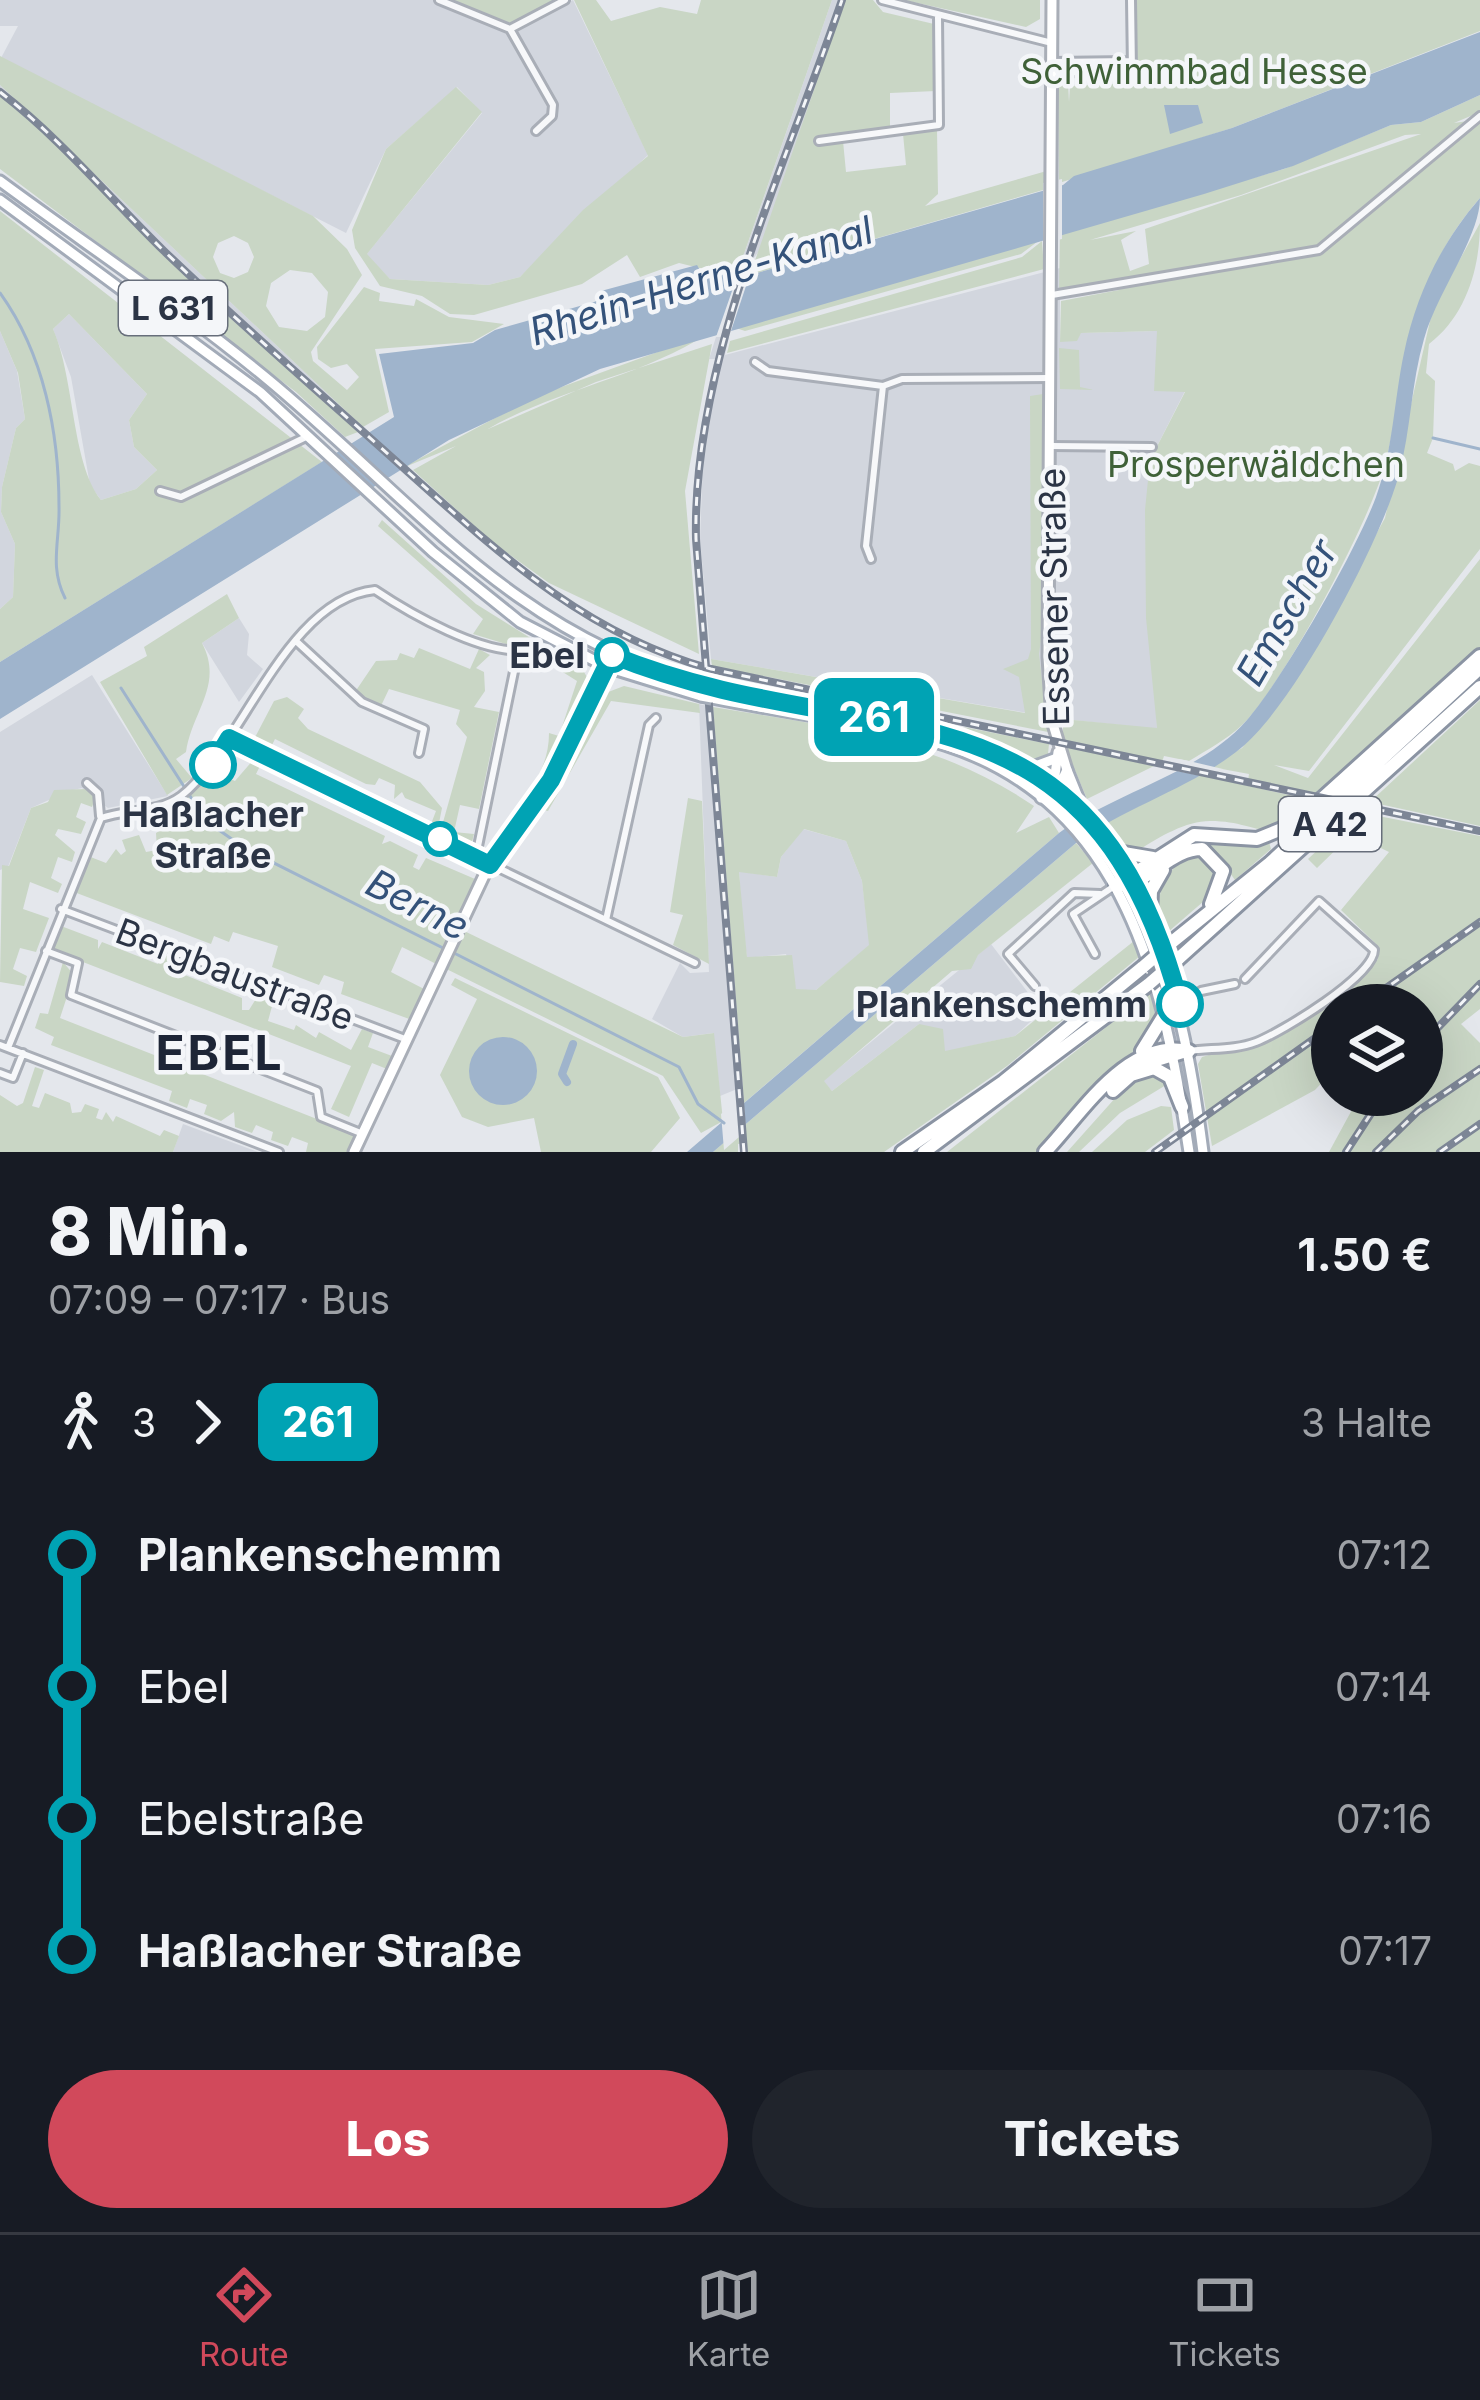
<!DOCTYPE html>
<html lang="de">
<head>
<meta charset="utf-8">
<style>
	:root { --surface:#171b24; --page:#20242c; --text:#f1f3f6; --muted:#9ea1a6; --line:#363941; --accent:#d1495b }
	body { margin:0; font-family:Inter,sans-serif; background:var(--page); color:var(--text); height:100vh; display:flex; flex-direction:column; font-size:45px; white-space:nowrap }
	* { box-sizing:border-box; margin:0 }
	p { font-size:39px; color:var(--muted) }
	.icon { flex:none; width:66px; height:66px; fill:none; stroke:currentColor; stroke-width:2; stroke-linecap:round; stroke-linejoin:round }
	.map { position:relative; height:1152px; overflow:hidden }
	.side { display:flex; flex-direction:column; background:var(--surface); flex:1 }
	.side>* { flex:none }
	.badge { padding:0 24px; border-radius:18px; font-size:42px; line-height:78px }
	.controls { position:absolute; left:1311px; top:984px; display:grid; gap:24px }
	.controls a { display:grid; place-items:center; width:132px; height:132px; border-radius:50%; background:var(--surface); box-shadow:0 12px 48px #0002; font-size:60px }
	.map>.badge { position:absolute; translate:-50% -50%; box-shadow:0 0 0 6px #fff }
	.legs { display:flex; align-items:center; gap:18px; height:132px; padding:0 48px; font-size:39px }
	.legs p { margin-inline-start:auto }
	.headline { display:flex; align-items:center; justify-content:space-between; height:204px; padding:0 48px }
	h1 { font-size:66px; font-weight:800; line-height:90px }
	.cta { display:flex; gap:24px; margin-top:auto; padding:24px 48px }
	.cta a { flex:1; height:138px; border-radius:72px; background:var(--accent); color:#fff; font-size:48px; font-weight:800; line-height:138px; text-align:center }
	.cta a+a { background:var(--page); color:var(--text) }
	ul { padding:0 48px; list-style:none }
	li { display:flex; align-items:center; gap:42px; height:132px; font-size:45px }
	li i { display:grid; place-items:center; width:18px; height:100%; margin:0 15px; background:currentColor }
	li i::after { content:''; width:30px; height:30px; margin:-15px; border:9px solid; border-radius:50%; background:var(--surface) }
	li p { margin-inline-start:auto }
	li:first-child i { background:linear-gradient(#0000 50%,currentColor 0) }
	li:last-child i { background:linear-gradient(currentColor 50%,#0000 0) }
	.menu { display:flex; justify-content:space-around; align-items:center; height:168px; border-top:3px solid var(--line); background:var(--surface); font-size:33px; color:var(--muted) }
	.menu a { display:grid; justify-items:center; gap:6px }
	.menu .selected { color:var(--accent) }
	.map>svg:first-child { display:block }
	.built { fill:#d2d6de }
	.green { fill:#c9d6c5; fill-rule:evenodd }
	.water { fill:#9fb4cc }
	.pier { fill:#e4e7ec }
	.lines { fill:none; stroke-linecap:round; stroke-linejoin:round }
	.stream { stroke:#9fb4cc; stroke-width:3 }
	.canal { stroke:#9fb4cc; stroke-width:8 }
	.street-casing { stroke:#a9aeb7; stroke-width:12 }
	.secondary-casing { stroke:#a9aeb7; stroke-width:15 }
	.primary-casing { stroke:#a3abb8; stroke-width:15 }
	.highway-casing { stroke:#8b94a3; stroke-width:18 }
	.street { stroke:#f7f8fa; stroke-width:6 }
	.secondary { stroke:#fff; stroke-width:9 }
	.primary { stroke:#fff; stroke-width:9 }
	.highway { stroke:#fff; stroke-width:12 }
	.rail-casing { stroke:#7d8696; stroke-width:8 }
	.rail { stroke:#f4f6f9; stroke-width:3; stroke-dasharray:9; stroke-linecap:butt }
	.primary-bridge-casing { stroke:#a3abb8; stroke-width:15; stroke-linecap:butt }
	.highway-bridge-casing { stroke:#8b94a3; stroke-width:18; stroke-linecap:butt }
	.primary-bridge { stroke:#fff; stroke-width:9 }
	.highway-bridge { stroke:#fff; stroke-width:12 }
	.line-1-casing { stroke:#fff; stroke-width:27 }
	.line-1 { stroke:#00a3b4; stroke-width:18 }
	.stop-1-dot { fill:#fff; stroke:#00a3b4; stroke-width:6 }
	.labels { text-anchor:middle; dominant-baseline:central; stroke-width:9; stroke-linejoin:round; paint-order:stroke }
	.shield { fill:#f4f6f9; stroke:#676e7b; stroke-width:3 }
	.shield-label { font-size:33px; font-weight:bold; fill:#2b3445 }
	.park-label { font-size:36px; fill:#3f6138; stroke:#f4f6f9 }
	.street-label { font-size:36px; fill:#2b3445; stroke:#f4f6f9 }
	.stop-label { font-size:36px; font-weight:bold; fill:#2b3445; stroke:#f4f6f9; text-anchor:end }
	.water-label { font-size:39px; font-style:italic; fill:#34527a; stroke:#f4f6f9 }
	.district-label { font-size:48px; font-weight:bold; letter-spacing:3px; fill:#1d2536; stroke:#f4f6f9 }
</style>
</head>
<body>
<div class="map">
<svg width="1480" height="1152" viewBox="0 0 1480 1152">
	<rect width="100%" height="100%" fill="#e4e7ec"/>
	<path class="built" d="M0,0H440L508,31L573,0L648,155L520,277L488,285L390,279L366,255L482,113L457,87L386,149L346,233L1,58L18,26H0Z
		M832,0H845L760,250L746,268L740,266Z
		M0,85L363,427L358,432L200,291L48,136L0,96Z
		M1060,268V342L1081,333L1157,331L1185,391L1150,460L1157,729L1063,719L711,659L700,539L704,434L722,359H709L716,337H729L725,355Z
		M69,314L147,394L129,420L134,447L157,470L136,489L101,500L90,485L71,377L53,329Z
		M0,331L17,371L25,419L16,428L2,487L1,512L15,544L13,597L0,609Z
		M239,618L249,634L247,655L263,669L239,702L202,643Z
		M92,675L168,796L108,808L82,788L69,791L31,808L8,867L0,870V732Z
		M699,704L713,707L742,1087L720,1096L713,1033L683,1037L652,1019L680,963L690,973L709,972Z
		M1063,740L1155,761L1154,766L1065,747Z
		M803,829L846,841L862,881L870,945L816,990H796L786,954L747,958L742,919L739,871L777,877L781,857Z
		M991,944L1042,1011L1015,1036L944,1052L919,1024L832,1091L823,1081Z
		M183,1124L258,1152H173Z"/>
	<path class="green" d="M452,0H563L508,24Z
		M574,0H596L611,21L660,7L697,14L701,0H832L736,277L679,263L640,277L627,255L582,284L474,315L450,314L422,296L380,286L355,248L352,230L386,149L456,87L482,112L367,254L390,279L488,285L520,277L583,210L648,156Z
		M845,0H873L883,12L934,24L936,91L890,93V135L843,141L846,172L906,165L903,134L937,129L938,194L925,206L1050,170V188L750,275Z
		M904,0H1040V19L1026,27Z
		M1135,0H1480V31L1232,128L1059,183L1058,82L1068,83L1069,102L1070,86L1134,83Z
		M0,56L313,216L347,249L362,275L311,352L313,361L347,390L359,377L347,364L331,368L318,359L317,347L364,287L380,293L379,301L414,306L416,299L449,317L504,324L472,342L375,349L389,412L363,427L0,85ZM234,236L248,243L254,257L248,272L234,278L220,273L213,257L218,243ZM290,270L312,273L328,292L325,317L307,331L279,327L266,306L271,283Z
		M1480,95V112L1454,123L1468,121L1326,247L1480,120V198C1407,282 1410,360 1386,461C1373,516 1282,687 1242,725C1226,740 1207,750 1189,761L1164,756L1162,762L1063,740V719L1157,728L1146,618L1145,510L1150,460L1185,392L1154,391L1157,331L1081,333L1077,341L1060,342L1061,301L1119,290L1120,285L1059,294L1060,233L1284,169L1391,125L1421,122ZM1421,134L1145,229L1149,264L1130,271L1121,240L1136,231L1090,240L1241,195L1405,135Z
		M0,96L48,136L200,291L358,432L345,437L296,392L0,169Z
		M0,211L322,462L0,662V609L13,597L15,544L1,512L2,487L16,428L25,419L18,373L0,331ZM69,314L147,394L129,420L134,447L157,470L136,489L101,500C71,462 75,379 53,329Z
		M1480,223C1480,268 1466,316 1429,344L1426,373L1435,381L1433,438L1427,453L1453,464L1455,471L1469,463L1480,466V549L1309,771L1274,765L1308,778L1480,559V652L1324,795L1248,781L1249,774L1222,769L1209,777L1316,801C1261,851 1265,821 1210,821C1186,821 1159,837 1139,850L1124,844L1105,822L1242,748L1297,678L1385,518L1433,308Z
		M1041,239L1021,254L745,331L733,327Z
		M1042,241L1044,269L727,353L730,341L1022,257Z
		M707,334C641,377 557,389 488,429L596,382L712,344L685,491L699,654L549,583L492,542L413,470L456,446L400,469L534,397Z
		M1059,348L1079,350L1080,387L1094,390L1060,389Z
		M1043,394L1045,611L1039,654L1048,732L712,666L711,659L1025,713L1019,677L1003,669L1028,659L1031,649L1030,396Z
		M382,520L476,604L572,664L473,634L483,619L378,526Z
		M227,594L239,618L202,643C224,685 192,711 186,752L176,759L192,778L167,795L100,682L147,656L144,647Z
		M419,648L470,669L479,649L490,655L476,668L484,672L485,691L474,707L499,712L479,809L460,805L454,832L474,834L471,846L440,833L467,737L456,724L460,710L389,689L380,708L355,692L376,661L397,660L400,653L414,658Z
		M531,652L584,672L588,679L546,778L509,829C521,797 549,775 549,733L559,736L577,681Z
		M624,686L699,704L700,713L611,701L548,811L539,809L603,694Z
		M287,697L304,709L298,718L308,729L420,782L442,808L438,828L431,824L436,811L405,798L402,792L394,799L395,785L379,778L375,785L366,784L275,739L269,751L252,743L274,701Z
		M1480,700V826L1370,802Z
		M713,707C829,726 934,738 1034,806L1016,833L1049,817L1059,833L744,1103ZM804,829L846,841L862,881L869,945L816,990L796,989L792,955L747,957L739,872L777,877L781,857Z
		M964,727L1049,744L1048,754L1033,762Z
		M1065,747L1154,766L1087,799Z
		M254,759L262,762L256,774L385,836L382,844L390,841L418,855L413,867L419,870L426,858L475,879L458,928L683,1037L714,1033L723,1121L701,1133L663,1076L402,947L391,972L426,990L412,1020L341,994L344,982L324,975L319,985L272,967L278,946L233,932L229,942L214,936L211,944L74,892L88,856L106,863L116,849L121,855L126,851L122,840L139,835L146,852L157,850L156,833L178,820L172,810L215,772L235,781Z
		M87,789L96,796L92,807L81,803L76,817L86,822L81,834L58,829L55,835L75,852L72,862L58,857L51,878L62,884L58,893L30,882L23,909L49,918L36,952L20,948L13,969L27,976L24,986L0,982L2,865L9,866L31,808L48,802L54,790Z
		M688,798L702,801L709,964L673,945L683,915L670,912Z
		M1358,812L1480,836V1009L1461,1024L1480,1043V1152H1329L1360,1095H1422V1005H1332V1072L1315,1090L1212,1146L1198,1064L1202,1057L1277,1035L1368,972L1378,959L1376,944L1341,910L1389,852L1352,834L1317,868L1308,859Z
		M1207,838L1269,842L1271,849L1235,880L1214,851L1188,844Z
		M1076,843L1093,863L978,955L971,969L952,971L824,1081L832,1091L919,1024L943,1029L945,1051L1015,1036L1134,941L1140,956L1007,1066L884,1152H747L746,1143L738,1144V1152H713Z
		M1201,854L1218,871L1211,895L1168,932C1151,901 1160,883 1182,858Z
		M61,926L98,940V949L102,942L158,964L162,954L178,961L175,971L242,998V1010H249L259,994L274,999L268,1021L294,1030L296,1025L316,1038L319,1032L351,1050L362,1029L373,1033L368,1047L392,1056L387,1069L372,1063L349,1117L331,1109L351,1066L52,950Z
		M63,962L74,975L60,1018L355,1134L347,1152H306L308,1143L292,1137L288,1146L271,1140L273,1132L256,1125L252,1133L235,1127L234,1112L221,1121L204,1114L207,1105L190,1099L187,1108L169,1101L172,1091L51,1045L54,1037L35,1028L40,1013L48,1014Z
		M455,978L658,1077L680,1118L651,1152H541L534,1118L488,1127L462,1117L440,1075L477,999L451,985Z
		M1151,992L1156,1019L1142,1042L1041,1152H947Z
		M35,1067L44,1070L32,1106L39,1108L45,1093L70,1103L72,1113L81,1112L85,1104L99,1109L96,1118L102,1120L106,1112L113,1122L116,1116L160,1136L164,1130L179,1136L173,1152H0V1095L17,1106L23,1103Z
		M1148,1072L1159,1075L1166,1085L1120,1113L1079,1152H1067L1125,1087Z
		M1161,1106L1171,1107L1174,1130L1145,1152H1092L1127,1120Z"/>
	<path class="water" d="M1480,32V95L1421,122L1391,125L1293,166L1204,194L600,369L449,440L0,719V662L394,417L379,354L473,343L495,330L594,302L603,298L601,291L697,265L701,272L750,275L1063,185L1074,176L1232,128Z
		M1164,105H1198L1203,123L1170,134Z
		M1480,198C1480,237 1436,294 1424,339C1411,383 1411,430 1399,474C1382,540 1294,705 1241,748C1192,788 1127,806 1076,843L713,1152H687L1059,833C1116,792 1201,773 1247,720C1284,677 1356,551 1376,497C1393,451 1394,400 1404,353C1416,295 1441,243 1480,198Z
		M469 1071a34 34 0 1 1 68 0a34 34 0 1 1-68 0Z"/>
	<path class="pier" d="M1062,179V239L1043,243V183Z
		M752,268L730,334L716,337L739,271Z
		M1179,759L1189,761L1223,769L1207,777L1162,768Z
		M743,1095L746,1131L724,1150L721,1114Z"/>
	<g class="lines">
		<path class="stream" d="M0,293C44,354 59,433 59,507C60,541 49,566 65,598
			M1433,438L1480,449
			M121,688L206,821L246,849L445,949
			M454,953L679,1067L698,1104L724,1123"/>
		<path class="canal" d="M567,1082L562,1074L573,1044"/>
		<g class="street-casing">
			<path id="street" d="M439,0L510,29L565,0
				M882,0L1052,43
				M510,29L553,105L552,116L536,131
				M1052,62L1131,61
				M1052,73L1132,70L1131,0
				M819,141L939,125L938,16
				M1052,295L1319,250L1480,116
				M755,362L768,371L883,386L902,379L1050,378
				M1051,446L1152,447
				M160,491L181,497L306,437
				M871,559L866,546L883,386
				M296,641L362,702L424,729L419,753
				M229,738L695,963
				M87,783L98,793L100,816
				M476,856L518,652
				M61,909L405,1039
				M606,920L649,725L656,718
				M46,951L78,963L71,995L317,1091L321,1117L363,1134
				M1095,954L1073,914L1113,887
				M1035,986L1008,954L1074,893L1100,894
				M1201,991L1235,984
				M0,1045L279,1152
				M8,1048L101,818C127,809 158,813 181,796C242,749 285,599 375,590C409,613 484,656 526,650
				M1189,1051C1211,1048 1235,1050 1256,1042C1282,1032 1374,976 1374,950L1319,901L1245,979
				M0,1073L13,1078L23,1053"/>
		</g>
		<g class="secondary-casing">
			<path id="secondary" d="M1044,792L1055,775L1058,752
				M1041,798L1057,791L1067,770L1052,721L1048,657L1052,0
				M354,1152L489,865L551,780L612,655"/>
		</g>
		<g class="primary-casing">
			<path id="primary" d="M0,181C88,246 180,307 265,377C410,496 510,633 700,684
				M0,200L260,392L433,552L520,622L607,667L701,696
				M711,687C794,704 880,712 961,738C1140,797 1182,987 1203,1152
				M712,698C789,714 870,721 945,745C1128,804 1164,987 1189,1152
				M1030,768L1057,758
				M1067,770L1086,817"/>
		</g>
		<g class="highway-casing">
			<path id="highway" d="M1112,851L1153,858
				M1116,885L1194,835L1257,839L1294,824L1480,656
				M1116,885C1150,885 1169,849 1202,849L1223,871L1211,904
				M1150,919L1151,891L1163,870
				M1172,942L1270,863L1480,668
				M1178,959L1480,687
				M1142,1051L1166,1012
				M1137,1066L1186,1051
				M1113,1091L1131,1075L1154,1068L1170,1077L1182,1107
				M902,1152L1003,1082L1143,967
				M924,1152L1149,984
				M1045,1152C1083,1112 1127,1038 1189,1051"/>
		</g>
		<use href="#street" class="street"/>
		<use href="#secondary" class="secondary"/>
		<use href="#primary" class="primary"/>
		<use href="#highway" class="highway"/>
		<g class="rail-casing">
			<path id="rail" d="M0,92C61,139 109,197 164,251C243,327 327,399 408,472C501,555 587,635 711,669L1480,831
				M1362,1005L1480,922
				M1422,1044L1480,984
				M744,1152L696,539C692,361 785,168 842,0
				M1155,1152L1332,1026
				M1346,1152L1383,1095
				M1376,1152L1418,1111L1480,1069
				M1440,1152L1480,1124"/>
		</g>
		<use href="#rail" class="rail"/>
		<g class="primary-bridge-casing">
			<path id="primary-bridge" d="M700,684L711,687
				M701,696L712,698"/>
		</g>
		<g class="highway-bridge-casing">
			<path id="highway-bridge" d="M1143,967L1172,942
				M1149,984L1178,959"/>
		</g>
		<use href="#primary-bridge" class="primary-bridge"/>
		<use href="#highway-bridge" class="highway-bridge"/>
	</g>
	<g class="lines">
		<g class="line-1-casing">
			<path id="line-1" d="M213,765L229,738L490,865L551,780L612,655C864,758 1088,660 1180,1004"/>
		</g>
		<use href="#line-1" class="line-1"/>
	</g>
	<g class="stop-1-dot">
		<circle cx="612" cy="655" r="15"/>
		<circle cx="213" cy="765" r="21"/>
		<circle cx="440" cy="839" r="15"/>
		<circle cx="1180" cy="1004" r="21"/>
	</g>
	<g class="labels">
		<g class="shield">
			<rect x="119" y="281" width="108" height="54" rx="9"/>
			<rect x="1279" y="797" width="102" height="54" rx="9"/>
		</g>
		<g class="shield-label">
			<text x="173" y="308">L 631</text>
			<text x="1330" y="824">A 42</text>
		</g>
		<g class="park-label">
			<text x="1194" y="71">Schwimmbad Hesse</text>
			<text x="1256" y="464">Prosperwäldchen</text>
		</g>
		<g class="street-label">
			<text transform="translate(1054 597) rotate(-91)">Essener Straße</text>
			<text transform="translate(235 974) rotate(21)">Bergbaustraße</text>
		</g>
		<g class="stop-label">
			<text x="585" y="655">Ebel</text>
			<text x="213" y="814" text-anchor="middle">Haßlacher<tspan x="213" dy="41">Straße</tspan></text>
			<text x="1147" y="1004">Plankenschemm</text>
		</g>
		<g class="water-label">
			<text transform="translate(701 280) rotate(-17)">Rhein-Herne-Kanal</text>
			<text transform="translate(1286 612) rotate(-60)">Emscher</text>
			<text transform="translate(418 904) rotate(27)">Berne</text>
		</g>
		<g class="district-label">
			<text x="220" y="1052">EBEL</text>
		</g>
	</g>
</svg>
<div class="controls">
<a><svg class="icon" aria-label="layers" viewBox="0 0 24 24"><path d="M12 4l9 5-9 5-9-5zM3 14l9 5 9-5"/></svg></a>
</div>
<b class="badge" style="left:874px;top:717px;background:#00a3b4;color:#fff">261</b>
</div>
<section class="side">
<div class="headline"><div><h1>8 Min.</h1><p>07:09 – 07:17 · Bus</p></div><b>1.50 €</b></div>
<div class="legs"><svg class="icon" aria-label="walk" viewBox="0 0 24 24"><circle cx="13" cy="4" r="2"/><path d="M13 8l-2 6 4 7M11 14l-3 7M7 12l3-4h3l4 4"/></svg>3<svg class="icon" aria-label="forward" viewBox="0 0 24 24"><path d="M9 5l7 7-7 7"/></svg><b class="badge" style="background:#00a3b4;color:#fff">261</b><p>3 Halte</p></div>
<ul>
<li><i style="color:#00a3b4"></i><b>Plankenschemm</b><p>07:12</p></li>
<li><i style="color:#00a3b4"></i><span>Ebel</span><p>07:14</p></li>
<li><i style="color:#00a3b4"></i><span>Ebelstraße</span><p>07:16</p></li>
<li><i style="color:#00a3b4"></i><b>Haßlacher Straße</b><p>07:17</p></li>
</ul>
<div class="cta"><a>Los</a><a>Tickets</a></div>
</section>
<nav class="menu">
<a class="selected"><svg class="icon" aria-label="directions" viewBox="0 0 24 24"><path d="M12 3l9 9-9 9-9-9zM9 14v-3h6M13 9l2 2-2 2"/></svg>Route</a>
<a><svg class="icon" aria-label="map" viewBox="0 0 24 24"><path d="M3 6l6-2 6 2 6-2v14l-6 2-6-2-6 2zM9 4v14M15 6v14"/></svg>Karte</a>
<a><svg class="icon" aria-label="tickets" viewBox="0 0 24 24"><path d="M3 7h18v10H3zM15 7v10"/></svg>Tickets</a>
</nav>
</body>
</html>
